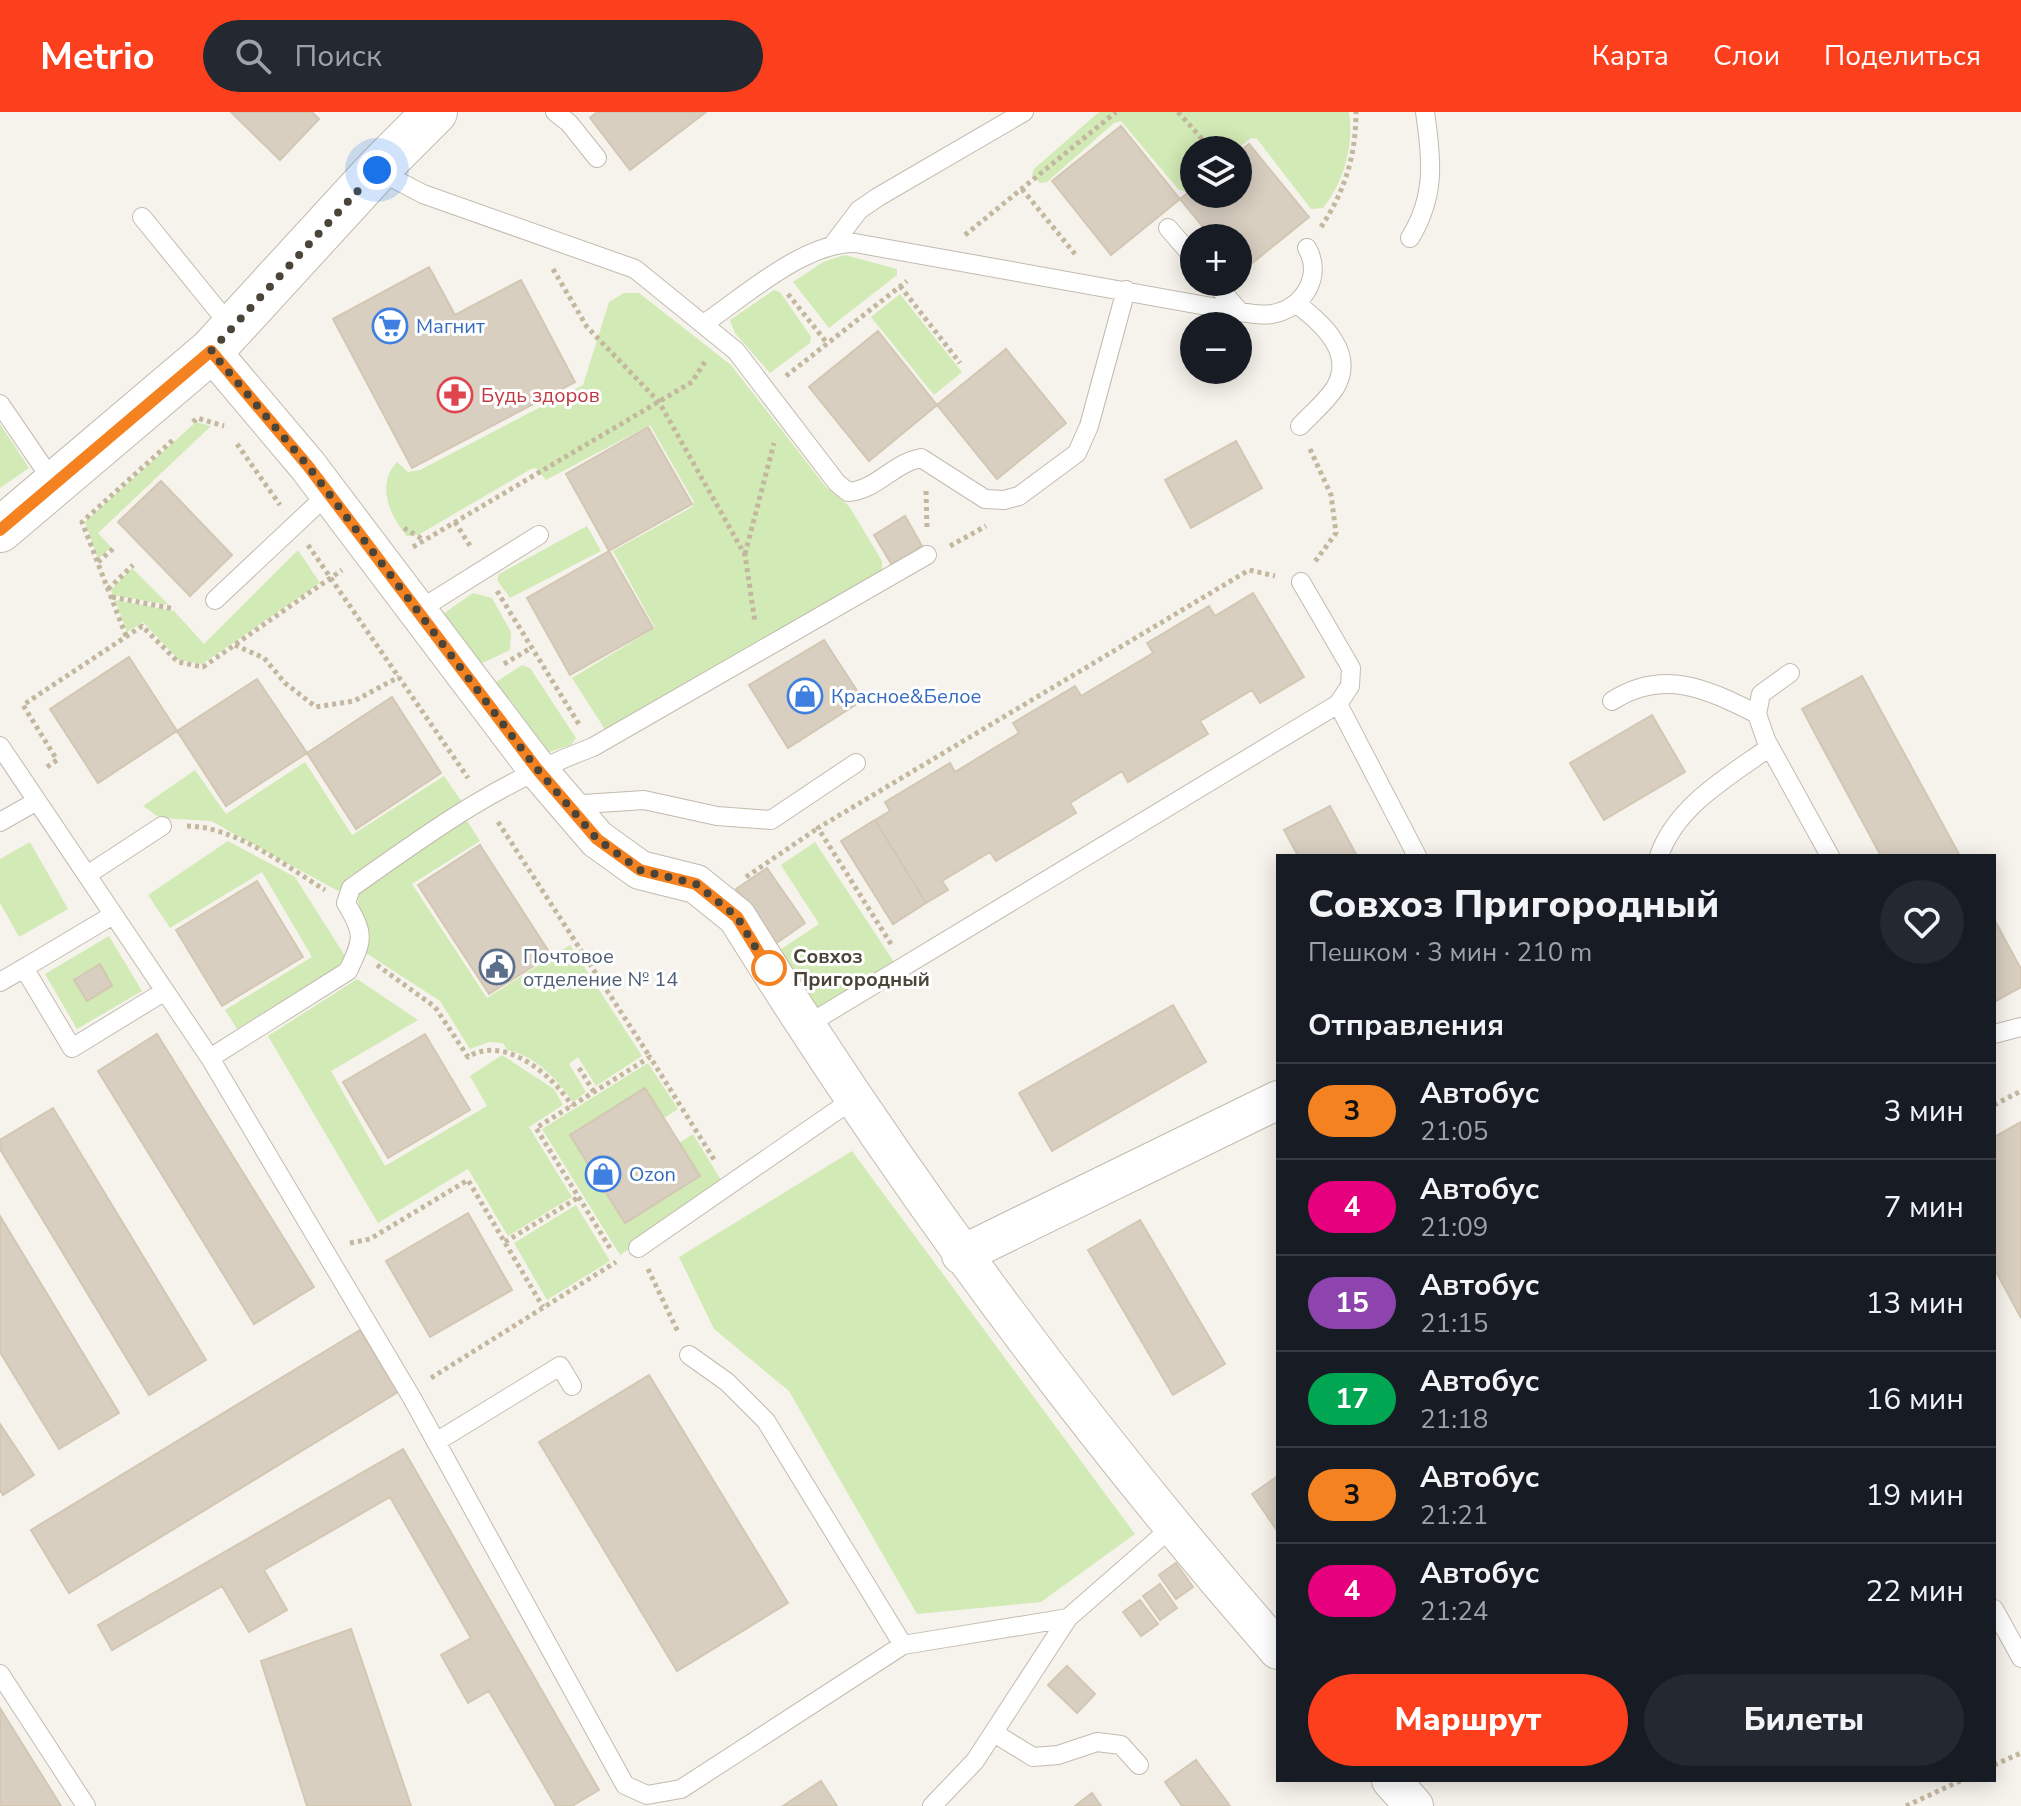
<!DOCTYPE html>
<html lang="ru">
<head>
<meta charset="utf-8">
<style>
	:root { --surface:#171b24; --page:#242831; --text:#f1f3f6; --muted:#9ea1a6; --line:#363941; --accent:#fc3f1d }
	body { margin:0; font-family:"Nunito Sans",sans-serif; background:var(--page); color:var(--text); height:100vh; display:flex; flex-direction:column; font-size:30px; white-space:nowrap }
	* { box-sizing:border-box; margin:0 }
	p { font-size:26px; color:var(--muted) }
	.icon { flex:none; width:44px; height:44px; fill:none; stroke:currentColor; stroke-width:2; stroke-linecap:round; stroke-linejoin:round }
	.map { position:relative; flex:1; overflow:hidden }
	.side { position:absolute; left:1276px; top:742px; width:720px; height:928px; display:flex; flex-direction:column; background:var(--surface); border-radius:0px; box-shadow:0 4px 20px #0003 }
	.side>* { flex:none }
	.badge { padding:0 16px; border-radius:26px; font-size:28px; line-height:52px }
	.fabs { position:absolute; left:1180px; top:24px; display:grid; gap:16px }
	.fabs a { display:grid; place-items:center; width:72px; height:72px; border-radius:50%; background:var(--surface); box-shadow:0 4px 20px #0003; font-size:40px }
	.you { position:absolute; width:40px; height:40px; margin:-20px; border:6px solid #fff; border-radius:50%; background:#1a73e8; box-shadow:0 0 0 12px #1a73e833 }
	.map>.badge { position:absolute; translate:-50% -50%; box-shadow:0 0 0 4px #fff }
	h2 { padding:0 32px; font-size:30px; line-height:72px }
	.round { display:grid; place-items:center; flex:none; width:84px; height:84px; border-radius:42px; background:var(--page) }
	.overview { display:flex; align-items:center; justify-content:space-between; height:136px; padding:0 32px }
	h1 { font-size:38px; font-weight:800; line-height:60px }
	.button { display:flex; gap:16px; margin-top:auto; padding:16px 32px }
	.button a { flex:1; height:92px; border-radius:48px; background:var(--accent); color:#fff; font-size:32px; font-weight:800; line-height:92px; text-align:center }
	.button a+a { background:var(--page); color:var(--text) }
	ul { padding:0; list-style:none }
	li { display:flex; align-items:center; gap:24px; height:96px; padding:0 32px; border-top:2px solid var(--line) }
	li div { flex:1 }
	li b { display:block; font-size:30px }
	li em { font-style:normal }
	li .badge { min-width:88px; font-weight:700; text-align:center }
	header { display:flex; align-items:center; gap:48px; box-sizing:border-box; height:112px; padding:0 40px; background:var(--accent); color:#fff }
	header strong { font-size:38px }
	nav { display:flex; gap:44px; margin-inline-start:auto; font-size:28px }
	.search { width:560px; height:72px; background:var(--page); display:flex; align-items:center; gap:20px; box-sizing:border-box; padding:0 28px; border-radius:44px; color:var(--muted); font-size:30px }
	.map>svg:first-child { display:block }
	.green { fill:#d2eab5 }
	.building { fill:#d8cfc1; stroke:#d3c7b4; stroke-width:2 }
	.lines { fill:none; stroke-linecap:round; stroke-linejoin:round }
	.service-casing { stroke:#c2bbae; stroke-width:20 }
	.minor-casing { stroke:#c2bbae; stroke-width:40 }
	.tertiary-casing { stroke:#c2bbae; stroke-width:46 }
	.path { stroke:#c4b79f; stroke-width:5; stroke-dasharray:4 4; stroke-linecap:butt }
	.service { stroke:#fff; stroke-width:18 }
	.minor { stroke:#fff; stroke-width:38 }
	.tertiary { stroke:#fff; stroke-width:44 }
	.line-casing { stroke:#fff; stroke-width:18 }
	.line { stroke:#f58220; stroke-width:12 }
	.walk { stroke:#4b4439; stroke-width:8; stroke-dasharray:0 14.4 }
	.stop-dot { fill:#fff; stroke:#f58220; stroke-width:4 }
	.labels { text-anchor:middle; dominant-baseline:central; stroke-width:6; stroke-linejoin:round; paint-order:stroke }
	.shop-label { font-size:20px; fill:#366cbe; stroke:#fff; text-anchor:start }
	.health-label { font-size:20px; fill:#be3a42; stroke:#fff; text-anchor:start }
	.service-label { font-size:20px; fill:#4e5e75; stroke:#fff; text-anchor:start }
	.stop-label { font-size:20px; font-weight:bold; fill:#4b4439; stroke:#fff; text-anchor:start }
</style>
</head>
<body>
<header>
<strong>Metrio</strong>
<div class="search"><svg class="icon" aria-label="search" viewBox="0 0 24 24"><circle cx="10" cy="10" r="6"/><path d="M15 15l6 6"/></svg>Поиск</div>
<nav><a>Карта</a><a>Слои</a><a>Поделиться</a></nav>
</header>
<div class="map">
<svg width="2021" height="1694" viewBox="0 0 2021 1694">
	<rect width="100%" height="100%" fill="#f6f3ec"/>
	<path class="green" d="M1099,0H1349C1354,33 1344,70 1323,96L1311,97L1257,27L1251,26L1236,38H1194V73L1186,80L1178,77L1121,9L1114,11L1047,70L1040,71L1032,63L1034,57Z
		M845,143L897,157V163L829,216L793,170L823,150Z
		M774,178L780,180L811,225L810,231L770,261L735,221L730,208Z
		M624,181H639L731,253L826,375L849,394L882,449V460L606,619L572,566L655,516L613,439L692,395L694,390L650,313L546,368L536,356L531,357L418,423L407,424C389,403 376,372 397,350L408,360L420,358L583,273L609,190Z
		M900,182L962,260L934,283L871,205Z
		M196,310L211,314L98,421L111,435L98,447L85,410Z
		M0,312L29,356L0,376Z
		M587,414L601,439L510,486L497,468L499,462Z
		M298,438L320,471L202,552L179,548L143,510L127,520L115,488L174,499L204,532Z
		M132,456L169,493L113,483L111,478Z
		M473,481L492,486L511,520L510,538L480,552L443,502Z
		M522,553L530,556L576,626L571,633L540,643L494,577L496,570Z
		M305,650L352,723L444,664L462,690L338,779L211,709L160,706L143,694L195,658L226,702Z
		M464,704L480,729L412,772L487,886L570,833L642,944L596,974L578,945L569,952L586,980L573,990C557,967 536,944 507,938L503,931L489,930L470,937L440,889L366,841C373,810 354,806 359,781Z
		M228,729L295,765L345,844L340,853L237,917L225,898L312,845L262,760L170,816L148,783Z
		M30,730L68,797L19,825L0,791V747Z
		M815,730L894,850L814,902L775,841L819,812L781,753Z
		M109,824L142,879L77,917L45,862Z
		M357,867L418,908L331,959L385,1054L487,994L470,964L502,943L554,977L563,993L529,1015L572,1085L508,1124L468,1057L378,1111L268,924Z
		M648,951L678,997L664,1006L645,977L570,1024L625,1111L679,1031L693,1022L724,1073L620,1143L542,1017Z
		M852,1039L1135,1422L1041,1490L917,1502L789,1279L714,1217L679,1145Z
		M576,1093L610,1149L547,1188L514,1131Z"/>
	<path class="building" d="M231,0H312L319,7L280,48Z
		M597,0H706L630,58L590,6Z
		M1121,14L1180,87L1111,143L1052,69Z
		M1249,32L1309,105L1240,161L1238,126H1212L1180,87L1194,76V82H1238V41Z
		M429,155L455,203L521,168L575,270L412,356L333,207Z
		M878,219L937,293L869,349L809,275Z
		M1006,237L1066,311L997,367L937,293Z
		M648,315L692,392L609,439L566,362Z
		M1236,329L1262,376L1191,416L1165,368Z
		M161,369L232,443L190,484L118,410Z
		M905,404L922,434L892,453L874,423Z
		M609,439L653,516L570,563L527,486Z
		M1253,481L1304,565L1260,591L1252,578L1200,609L1208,622L1128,670L1122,659L1070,691L1076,701L996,749L990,740L942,769L948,778L926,791L875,708L890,699L885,690L950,651L955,660L1019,621L1013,611L1075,574L1081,584L1153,541L1147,531L1209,494L1215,504Z
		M824,528L863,588L788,636L749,573Z
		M129,545L177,619L98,671L50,597Z
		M1862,564L1960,744H1881L1819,629L1802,597Z
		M257,567L307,641L226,694L177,619Z
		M392,585L441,661L356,717L307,641Z
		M1652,603L1685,660L1604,708L1570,651Z
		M1330,694L1357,744H1298L1284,718Z
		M875,708L926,791L893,812L841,729Z
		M480,733L551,843L489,882L418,773Z
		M767,756L805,811L775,832L736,777Z
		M257,769L303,845L222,894L176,818Z
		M1994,807L2021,857V875L1994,890Z
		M100,852L112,874L87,889L74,868Z
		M1173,893L1206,950L1052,1039L1019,981Z
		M157,922L314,1175L254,1212L98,959Z
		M425,922L470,998L388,1046L343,970Z
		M645,976L700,1064L625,1111L570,1023Z
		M53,996L206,1248L149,1283L0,1037V1028Z
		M2021,1010V1206L1994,1156V1025Z
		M468,1101L512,1178L430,1225L386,1149Z
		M0,1104L119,1301L59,1337L0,1240Z
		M1140,1108L1225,1252L1173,1283L1088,1138Z
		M360,1218L398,1280L69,1481L31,1418Z
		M649,1263L788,1491L677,1559L539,1330Z
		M0,1312L34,1363L3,1383L0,1378Z
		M403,1337L599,1678L572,1694H556L489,1579L468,1591L441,1543L471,1526L390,1385L264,1458L287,1498L249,1520L222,1474L112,1538L98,1513Z
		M1278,1364V1420L1252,1382Z
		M1176,1451L1193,1475L1176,1487L1159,1463Z
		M1160,1472L1177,1496L1160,1508L1143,1484Z
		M1140,1488L1158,1512L1141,1524L1123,1500Z
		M351,1517L411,1694H307L261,1549Z
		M1067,1554L1095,1582L1077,1601L1048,1573Z
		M0,1596L61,1694H0Z
		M1196,1648L1230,1694H1182L1165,1670Z
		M821,1669L837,1694H783Z
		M1092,1681L1101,1694H1075Z"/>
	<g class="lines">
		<g class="service-casing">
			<path id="service" d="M555,0L569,11L597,46
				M377,58L423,82L635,157L736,239L837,371L848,380C877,378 893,351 921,346L985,387L1004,388L1019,384L1077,341L1089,314L1126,178
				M142,105L232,216
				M1168,116L1194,146
				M1410,126C1436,84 1432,47 1425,0
				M834,131L859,98L878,85L1024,0
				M1214,170L1240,200
				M1297,192C1322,211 1356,241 1335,276C1326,290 1311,302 1300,314
				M705,211C746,183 805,130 855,131L1240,200C1250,201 1263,204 1272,202C1304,196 1323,164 1307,136
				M0,292L54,371
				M215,488L329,381
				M419,498L539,423
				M1790,561L1761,582L1757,602L1766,628L1830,744
				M1612,589C1664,556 1707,577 1757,602
				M1338,592L1417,744
				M0,634L210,946L412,1286L625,1673L647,1683L681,1677L903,1533L1068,1506
				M568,693L644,688L717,704L771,708L856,651
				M0,710L37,689
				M1659,744C1676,694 1729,664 1770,635
				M87,763L162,714
				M113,803L24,856L72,936L165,879
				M0,870L24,856
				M807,913L1338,592L1350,574L1351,556L1301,470
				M1994,922L2021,915
				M210,946L348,859C364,826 364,822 346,791L351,776C434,717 497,671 593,635L927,443
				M638,1136L855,986
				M689,1243L727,1270L766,1309L903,1533
				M436,1330L560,1254L572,1274
				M1994,1497L2021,1546
				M0,1562L86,1694
				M994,1621L1033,1645L1058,1643L1097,1630L1121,1633L1139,1653
				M932,1694L975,1649L1068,1506L1171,1416"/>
		</g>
		<g class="minor-casing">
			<path id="minor" d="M211,239L308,354L537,657L597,727L640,758L696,772L737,805C898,1064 1078,1309 1278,1538
				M961,1143L1278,988
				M1391,1668L1414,1694"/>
		</g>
		<g class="tertiary-casing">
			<path id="tertiary" d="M0,418L211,239L377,58L435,0"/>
		</g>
		<path class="path" d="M1178,0L1212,38
			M1022,77L1075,142
			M1321,115C1345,79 1356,43 1356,0
			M965,123L1116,0
			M553,157L587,215L659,290L745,443L755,510
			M900,174L960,251
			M788,182L827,231
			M786,264L907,169
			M193,310L197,306L224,314
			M237,332L280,393
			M1310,337L1331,383L1336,421L1314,451
			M926,379L927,417
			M455,410L472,437
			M404,416L424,428
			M308,433L468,666
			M950,434L986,414
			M413,435L692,270L706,248
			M745,442L774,331
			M98,450L115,435
			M108,477L133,453
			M497,479L580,614
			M112,485L175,497
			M126,524L82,410L174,327
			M235,533L264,546L285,571L316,595L354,589L399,565
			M504,552L531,536
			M47,655L57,648L23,593L142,514L178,550L203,555L342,458
			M498,710L650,945
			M187,714C236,715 284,753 325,778
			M746,765L818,716
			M891,832L818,716L1249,458L1275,464
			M377,853L435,895L468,945C504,922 553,963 572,994
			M579,956L594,980
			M1994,993L2021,979
			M505,1130L579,1085
			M350,1131L370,1127L468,1068L543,1195
			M610,1136L536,1016L650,945L715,1049
			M648,1157L678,1220
			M431,1266L616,1150
			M1994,1653L2021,1641
			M1906,1694L1962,1668"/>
		<use href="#service" class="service"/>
		<use href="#minor" class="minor"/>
		<use href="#tertiary" class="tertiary"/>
	</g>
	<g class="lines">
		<g class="line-casing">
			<path id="line" d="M0,418L211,239L308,354L537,657L597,727L640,758L696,772L737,805L773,864"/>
		</g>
		<use href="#line" class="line"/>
		<path class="walk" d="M377,58L211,239L308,354L537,657L597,727L640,758L696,772L737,805L773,864L769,856"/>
	</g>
	<defs>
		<g id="supermarket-ring" transform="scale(1.8)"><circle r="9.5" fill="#fff" stroke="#3f7fe0" stroke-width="1.5"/><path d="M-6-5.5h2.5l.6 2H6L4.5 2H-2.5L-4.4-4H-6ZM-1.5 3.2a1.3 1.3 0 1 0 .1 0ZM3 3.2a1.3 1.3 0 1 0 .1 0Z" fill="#3f7fe0"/></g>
		<g id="pharmacy-ring" transform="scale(1.8)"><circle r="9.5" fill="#fff" stroke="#e0444e" stroke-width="1.5"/><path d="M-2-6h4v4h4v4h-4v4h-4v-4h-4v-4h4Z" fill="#e0444e"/></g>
		<g id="shop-ring" transform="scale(1.8)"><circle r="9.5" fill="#fff" stroke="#3f7fe0" stroke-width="1.5"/><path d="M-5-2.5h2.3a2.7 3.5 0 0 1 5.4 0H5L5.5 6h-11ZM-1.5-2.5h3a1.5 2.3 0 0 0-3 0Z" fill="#3f7fe0"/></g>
		<g id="civic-ring" transform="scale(1.8)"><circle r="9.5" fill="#fff" stroke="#5c6f8a" stroke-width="1.5"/><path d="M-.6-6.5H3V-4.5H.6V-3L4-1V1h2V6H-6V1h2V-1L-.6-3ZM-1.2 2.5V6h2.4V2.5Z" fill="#5c6f8a"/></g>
	</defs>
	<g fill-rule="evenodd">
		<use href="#supermarket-ring" x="390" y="214"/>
		<use href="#pharmacy-ring" x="455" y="283"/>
		<use href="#shop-ring" x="805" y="584"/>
		<use href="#civic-ring" x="497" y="855"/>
		<use href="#shop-ring" x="603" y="1062"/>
	</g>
	<circle class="stop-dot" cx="769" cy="856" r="16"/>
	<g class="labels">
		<g class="shop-label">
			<text x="416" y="214">Магнит</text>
			<text x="831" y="584">Красное&amp;Белое</text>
			<text x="629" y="1062">Ozon</text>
		</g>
		<g class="health-label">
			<text x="481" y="283">Будь здоров</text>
		</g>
		<g class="service-label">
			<text x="523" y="844">Почтовое<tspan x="523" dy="23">отделение № 14</tspan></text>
		</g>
		<g class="stop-label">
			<text x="793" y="844">Совхоз<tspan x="793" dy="23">Пригородный</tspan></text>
		</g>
	</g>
</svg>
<div class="fabs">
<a><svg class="icon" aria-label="layers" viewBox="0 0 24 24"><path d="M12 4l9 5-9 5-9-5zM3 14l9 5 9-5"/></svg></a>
<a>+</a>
<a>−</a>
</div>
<div class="you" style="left:377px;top:58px"></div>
<section class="side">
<div class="overview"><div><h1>Совхоз Пригородный</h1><p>Пешком · 3 мин · 210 m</p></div><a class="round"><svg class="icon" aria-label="heart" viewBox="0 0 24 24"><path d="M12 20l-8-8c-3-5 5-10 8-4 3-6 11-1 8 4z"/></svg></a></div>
<h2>Отправления</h2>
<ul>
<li><span class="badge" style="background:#f58220;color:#111">3</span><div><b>Автобус</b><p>21:05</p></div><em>3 мин</em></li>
<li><span class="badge" style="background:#e6007e;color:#fff">4</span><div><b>Автобус</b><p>21:09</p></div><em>7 мин</em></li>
<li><span class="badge" style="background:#8e44ad;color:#fff">15</span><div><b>Автобус</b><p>21:15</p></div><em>13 мин</em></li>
<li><span class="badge" style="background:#00a651;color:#fff">17</span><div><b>Автобус</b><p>21:18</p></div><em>16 мин</em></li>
<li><span class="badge" style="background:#f58220;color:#111">3</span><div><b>Автобус</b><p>21:21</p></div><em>19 мин</em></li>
<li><span class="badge" style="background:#e6007e;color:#fff">4</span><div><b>Автобус</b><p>21:24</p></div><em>22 мин</em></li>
</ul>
<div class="button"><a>Маршрут</a><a>Билеты</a></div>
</section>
</div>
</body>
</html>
